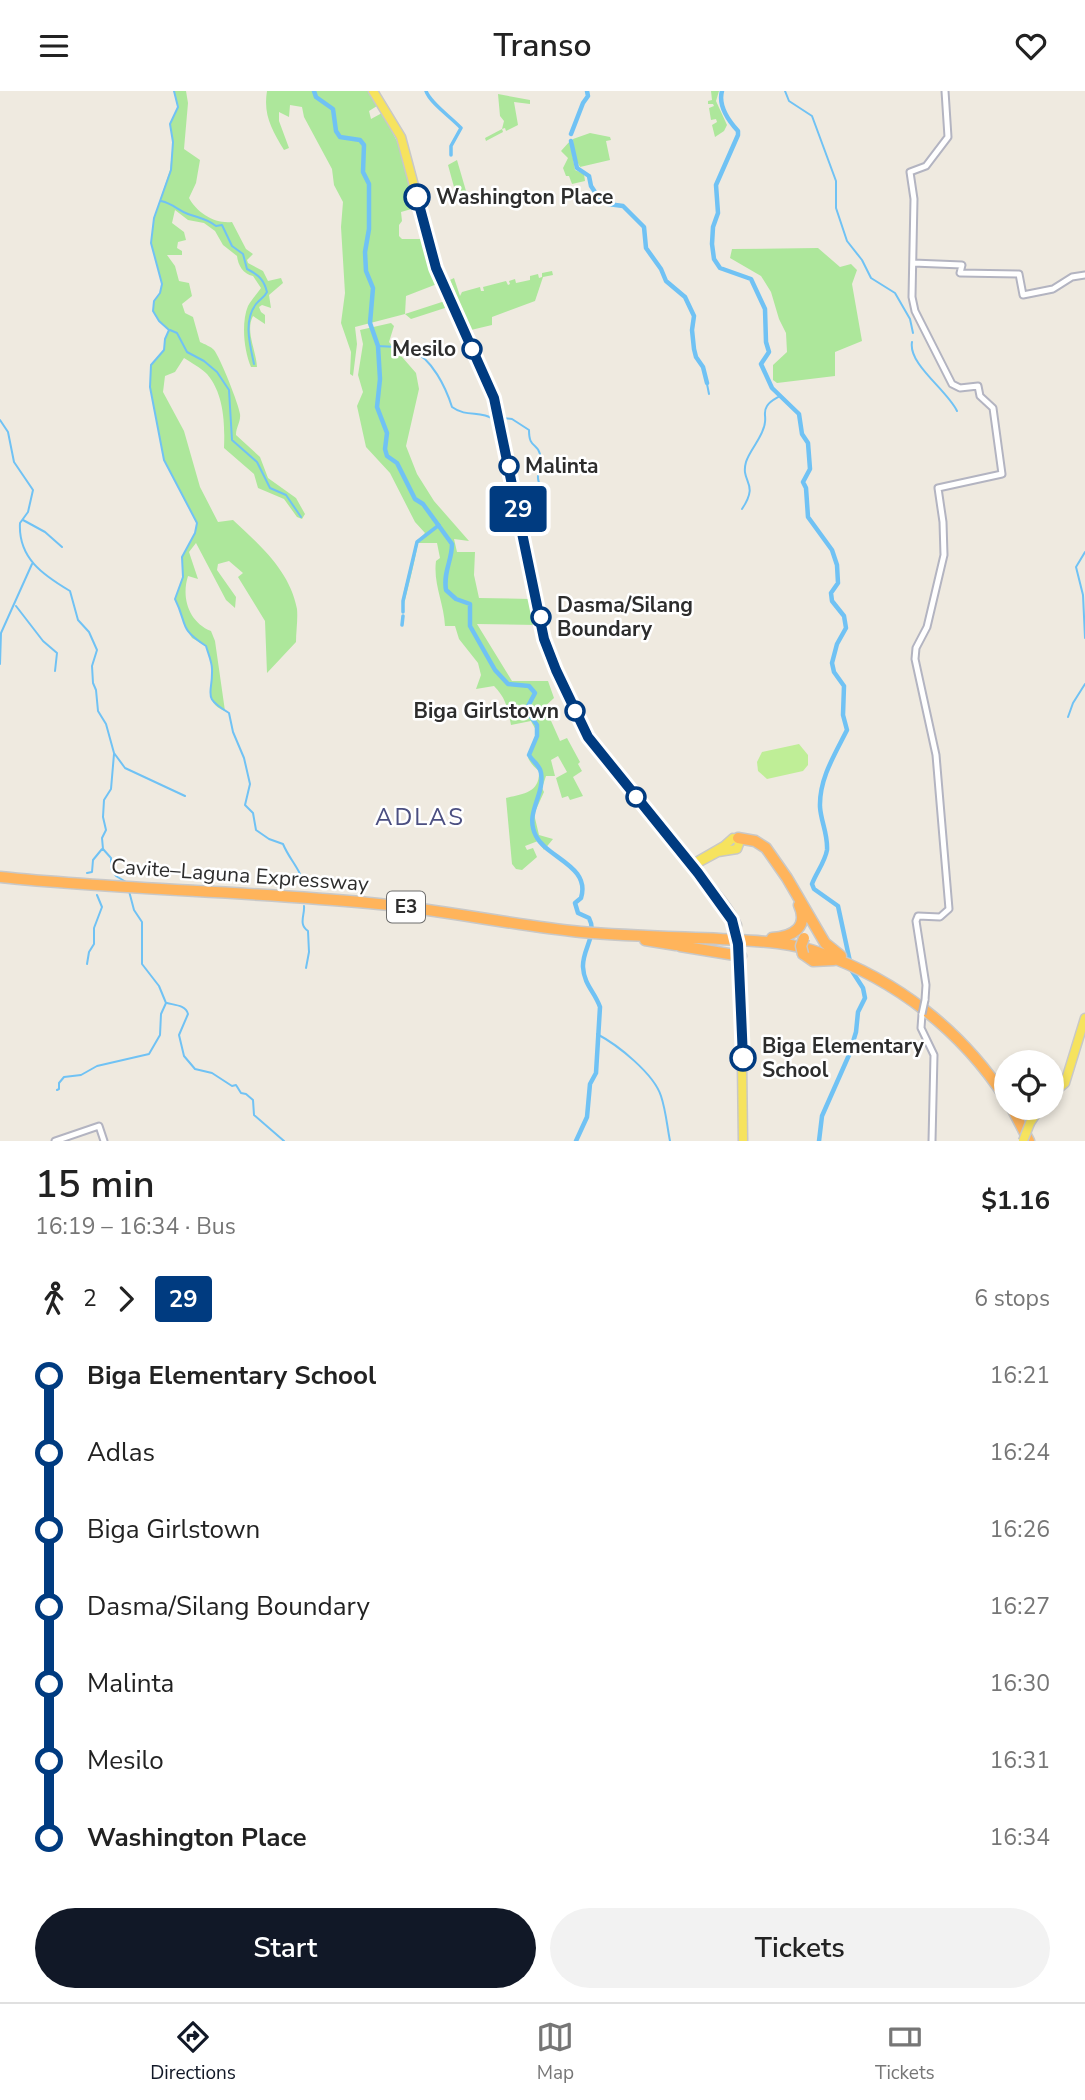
<!DOCTYPE html>
<html lang="en">
<head>
<meta charset="utf-8">
<style>
	:root { --surface:#fff; --page:#f2f2f2; --text:#222; --muted:#767676; --line:#e0e0e0; --accent:#111827 }
	body { margin:0; font-family:"Nunito Sans",sans-serif; background:var(--page); color:var(--text); height:100vh; display:flex; flex-direction:column; font-size:26px; white-space:nowrap }
	* { box-sizing:border-box; margin:0 }
	p { font-size:23px; color:var(--muted) }
	.icon { flex:none; width:38px; height:38px; fill:none; stroke:currentColor; stroke-width:2; stroke-linecap:round; stroke-linejoin:round }
	.map { position:relative; height:1050px; overflow:hidden }
	.drawer { display:flex; flex-direction:column; background:var(--surface); flex:1 }
	.drawer>* { flex:none }
	.badge { padding:0 14px; border-radius:5px; font-size:24px; line-height:46px }
	.tools { position:absolute; left:994px; top:959px; display:grid; gap:14px }
	.tools a { display:grid; place-items:center; width:70px; height:70px; border-radius:50%; background:var(--surface); box-shadow:0 4px 10px #0003; font-size:35px }
	.map>.badge { position:absolute; translate:-50% -50%; box-shadow:0 0 0 4px #fff }
	.legs { display:flex; align-items:center; gap:10px; height:77px; padding:0 35px; font-size:23px }
	.legs p { margin-inline-start:auto }
	.headline { display:flex; align-items:center; justify-content:space-between; height:119px; padding:0 35px }
	h1 { font-size:38px; font-weight:600; line-height:52px }
	.primary-button { display:flex; gap:14px; margin-top:auto; padding:14px 35px }
	.primary-button a { flex:1; height:80px; border-radius:42px; background:var(--accent); color:#fff; font-size:28px; font-weight:600; line-height:80px; text-align:center }
	.primary-button a+a { background:var(--page); color:var(--text) }
	ul { padding:0 35px; list-style:none }
	li { display:flex; align-items:center; gap:24px; height:77px; font-size:26px }
	li i { display:grid; place-items:center; width:10px; height:100%; margin:0 9px; background:currentColor }
	li i::after { content:''; width:18px; height:18px; margin:-9px; border:5px solid; border-radius:50%; background:var(--surface) }
	li p { margin-inline-start:auto }
	li:first-child i { background:linear-gradient(#0000 50%,currentColor 0) }
	li:last-child i { background:linear-gradient(currentColor 50%,#0000 0) }
	header { display:flex; justify-content:space-between; align-items:center; height:91px; padding:0 35px; background:var(--surface); font-size:32px; font-weight:600 }
	.menu { display:flex; justify-content:space-around; align-items:center; height:98px; border-top:2px solid var(--line); background:var(--surface); font-size:19px; color:var(--muted) }
	.menu a { display:grid; justify-items:center; gap:4px }
	.menu .on { color:var(--accent) }
	.map>svg:first-child { display:block }
	.green { fill:#ade79b }
	.pitch { fill:#bfee97 }
	.lines { fill:none; stroke-linecap:round; stroke-linejoin:round }
	.stream { stroke:#70c2f4; stroke-width:2 }
	.canal { stroke:#70c2f4; stroke-width:3.5 }
	.river { stroke:#70c2f4; stroke-width:4.5 }
	.minor-casing { stroke:#b3b4c1; stroke-width:9 }
	.major-casing { stroke:#c8c8c8; stroke-width:11 }
	.highway-casing { stroke:#c8c8c8; stroke-width:13 }
	.minor { stroke:#fff; stroke-width:5 }
	.major { stroke:#f6e35e; stroke-width:8 }
	.highway { stroke:#ffb45b; stroke-width:10 }
	.minor-bridge-casing { stroke:#b3b4c1; stroke-width:9; stroke-linecap:butt }
	.major-bridge-casing { stroke:#c8c8c8; stroke-width:11; stroke-linecap:butt }
	.highway-bridge-casing { stroke:#c8c8c8; stroke-width:13; stroke-linecap:butt }
	.minor-bridge { stroke:#fff; stroke-width:5 }
	.major-bridge { stroke:#f6e35e; stroke-width:8 }
	.highway-bridge { stroke:#ffb45b; stroke-width:10 }
	.line-1-casing { stroke:#fff; stroke-width:16 }
	.line-1 { stroke:#003b80; stroke-width:10 }
	.stop-1-dot { fill:#fff; stroke:#003b80; stroke-width:3.5 }
	.labels { text-anchor:middle; dominant-baseline:central; stroke-width:5; stroke-linejoin:round; paint-order:stroke }
	.shield { fill:#fff; stroke:#6c6c6c; stroke-width:2 }
	.shield-label { font-size:19px; font-weight:bold; fill:#2d2d2d }
	.stop-label { font-size:21px; font-weight:bold; fill:#2d2d2d; stroke:#fff; text-anchor:start }
	.street-label { font-size:21px; fill:#2d2d2d; stroke:#fff }
	.quarter-label { font-size:24px; letter-spacing:2px; fill:#4b4f81; stroke:#fff }
</style>
</head>
<body>
<header><svg class="icon" aria-label="menu" viewBox="0 0 24 24"><path d="M4 6h16M4 12h16M4 18h16"/></svg>Transo<svg class="icon" aria-label="heart" viewBox="0 0 24 24"><path d="M12 20l-8-8c-3-5 5-10 8-4 3-6 11-1 8 4z"/></svg></header>
<div class="map">
<svg width="1085" height="1050" viewBox="0 0 1085 1050">
	<rect width="100%" height="100%" fill="#efeae0"/>
	<path class="green" d="M174,0H186L188,12L184,58L200,69L196,92L189,107C197,122 215,133 232,131L246,158L253,163L247,169L248,172L263,180L268,190L281,187L283,192L269,204L271,217L262,214L259,216L261,221L265,224V233L253,225C245,240 256,259 257,276H251C244,260 241,232 248,215C251,209 257,203 261,197L253,185C243,183 238,174 237,165L223,154L215,140L204,132L188,129L175,119L172,132L184,141L186,149L178,151L177,157L182,160V164H167L175,175L179,190L189,192L192,205L182,213L185,222L193,226L200,251C204,253 212,256 214,259C220,266 239,314 240,323C241,331 236,336 236,344L260,366L268,387L296,407L305,423L302,428L297,426L284,408L258,397L254,383L224,357C225,332 224,303 207,283C201,277 190,271 184,267L175,281L165,285L163,301L184,340L200,396L218,431L233,429C260,454 290,480 297,518C298,528 296,541 296,551L267,582L265,530L238,486L243,482L229,470L218,473L217,479L236,506L235,517L226,509L196,452L189,461L198,488L188,485C181,507 189,531 211,540L215,550L225,620C204,612 212,596 212,579C212,571 208,562 206,555L192,547L187,539L175,508L183,486L182,466L195,442L197,433L164,369L150,296L151,274L164,259L165,248L169,239L159,230L153,220L154,210L160,202L162,193L151,152L154,127L170,79L173,51L170,33L178,16Z
		M267,0H368L377,15L369,20L371,28L382,22L398,52L415,117L401,121L402,130L399,134V145L402,148H423L437,193L406,205L405,223L445,210L448,216L411,228L405,223L355,236L357,253L353,285L350,283L351,261L341,232L345,202L341,136L343,111L334,94L332,78L304,26L302,16L290,14L289,26L279,21V30L289,57L284,59C272,39 263,24 267,0Z
		M711,0H719L716,10L727,34L724,40L715,46L712,34L717,31L716,28L711,29L709,17L714,15L713,13H708V10L712,9Z
		M498,3L530,9V13L514,11L518,34L506,40L505,37L502,38L503,41L486,50L485,47L502,38L504,30L500,25Z
		M590,42L610,46L611,49L606,50L610,69L580,76L574,64L573,48Z
		M570,50L575,79L584,83L585,90L572,93L569,85H566L563,77L568,67L561,60Z
		M457,69L466,100L462,103H467L464,107L467,106L461,108L457,107L448,74Z
		M818,157L840,176L851,173L857,179L852,193L862,250L835,261V285L777,292L773,289V274L787,261L786,242L779,228L771,201L761,185L730,167L732,158Z
		M552,180L553,184L543,186L535,210L492,226V234L471,239L457,209L452,210L451,208L457,206L450,189L454,187L460,205L462,201L480,196L481,200H484L483,196L506,190L508,194L510,193L509,190L515,188L516,192L530,189V185L538,183L539,187L542,186V182Z
		M391,232L394,235L389,251L416,282L419,298L406,355L417,383L434,410L469,450L454,448L457,461H475L474,484L479,507L531,508L538,534L477,533L512,590H548L554,607L540,620L542,625L548,623L560,650L567,647L580,671L578,673L582,680L573,686L583,705L570,709L568,705L562,707L556,687L567,681L558,665L551,669L555,685H546L542,697L544,701L534,723L539,744L553,748L544,759L538,750L525,755L527,759L533,757L537,766L522,779L516,778L512,773L506,707C523,703 540,702 539,680C515,660 538,659 536,640C535,636 532,633 531,630L511,634C508,618 506,607 494,595L476,598L481,584L478,572L459,548L455,535H445C444,512 433,493 436,470L440,467L437,452H418C414,475 407,500 402,522L403,504L416,451L425,442L415,431L390,382L366,356L357,315L363,301L358,284L363,253L360,239Z"/>
	<path class="pitch" d="M799,653L808,664V674L803,680L767,688L758,680L757,671L762,661Z"/>
	<g class="lines">
		<path class="stream" d="M174,0L178,16L170,33L173,51L171,79L154,127L151,152L162,193L160,202L154,210L153,220L159,230L169,239L165,248L164,259L151,274L150,296L164,369L197,432L195,442L182,466L183,486L175,508C188,534 178,537 206,555C208,562 212,571 212,578C213,605 201,605 229,622L233,641L244,667L250,693L245,714L253,722L256,739L269,748L283,753C290,770 302,779 304,797
			M785,0L789,10L812,25L836,90V117L847,150L862,169L871,187L895,202L910,228L913,242
			M161,110C174,113 177,119 188,123C199,127 206,127 216,135L222,134L232,155L243,163L247,178C259,184 264,189 267,201C264,207 260,208 256,213C243,230 250,254 254,273
			M170,239L177,242L187,261L204,270L217,281L229,299L232,349L257,371L270,397L286,404L301,426
			M912,251C908,273 947,299 957,320
			M378,255C388,256 401,255 411,259C432,267 446,297 452,316C467,327 480,319 493,328
			M707,293L709,303
			M502,327L512,328L529,339C529,358 537,351 540,363C542,373 539,378 538,385C537,394 545,399 545,407
			M0,329L8,341L14,371L33,399L28,421L20,432C18,467 43,484 70,500L78,529L89,541L97,559L92,575L93,592L96,599L98,620L106,633L114,662L125,677L185,705
			M742,418C760,391 740,392 746,371C750,358 764,345 765,331C766,324 763,321 767,315C770,310 775,308 780,305
			M23,429L45,441L62,456
			M1085,461L1076,476L1083,504L1085,547
			M16,515L43,550L57,562L55,580
			M0,573L1,542L32,473
			M1068,626L1073,612L1085,593
			M114,663L111,698L104,709L103,726L106,739L102,747L103,758L111,767V778L116,785L126,791
			M87,782L92,781L93,769L102,758
			M304,815C305,824 298,833 308,840L309,861L306,877
			M87,873L89,861L94,853V837L102,816L97,804
			M167,912C174,914 186,914 188,923L179,944L184,965L195,978L212,982L232,995L236,994L241,1002L246,1003L253,1009L254,1024L284,1050
			M597,943C618,954 654,983 661,1005C666,1020 667,1035 670,1050
			M57,999L59,998V992L64,986L81,984L97,975L149,963L160,944L161,923L166,912L159,895L142,873V831L134,819L129,800"/>
		<path class="canal" d="M426,0C430,12 451,26 461,37L451,55V64
			M403,521V510L417,451L439,434
			M402,534L403,525"/>
		<path class="river" d="M314,0L316,6L333,18L336,40L340,46L360,49L364,54L363,81L369,93V138L365,161L366,180L373,197L370,232L378,255L380,288L377,316L387,342L385,358L387,365L397,372L415,408L423,413L452,453C452,470 443,481 446,499L456,508L470,513V535L495,579L508,593L529,595L535,602L526,619L537,634V645L529,664C533,671 540,674 541,682C545,705 524,722 536,745C547,767 591,775 581,807L575,812L578,822L589,827C598,844 582,858 583,876C584,894 595,901 600,916L596,982L590,993L587,1026L576,1050
			M722,0C718,14 728,29 738,40V44L716,94L718,122L713,136L712,153L714,168L720,177L751,188L765,218L766,251L769,261L761,273L772,297L799,323L802,343L808,352L810,378L803,391L806,397L808,426L832,459L837,474L838,492L831,502L832,510L844,525L846,537L837,553L832,572L834,581L844,595L843,624L847,639C835,663 819,688 820,716C821,731 828,743 827,759C825,771 816,782 812,793L814,798L838,815L852,880L863,897L865,907L858,921L856,941L849,964L822,1025L819,1050
			M571,43L583,12L588,5L587,0
			M571,50L577,77L589,85L591,95L601,110L608,113L623,115L644,136L646,157L661,178L666,190L685,206L694,225L692,239L694,258L696,266L703,276L707,292"/>
		<g class="minor-casing">
			<path id="minor" d="M913,172L962,174L960,182L1019,183L1023,204L1053,198L1072,186L1085,184
				M925,909L926,894L916,830L918,825L940,826L949,818L936,664L915,568L916,557L927,536L944,464L943,431L938,397L1002,383L993,317L980,305L978,295L960,297L952,293L915,220L912,206L914,108L910,81L926,75L948,46L945,0
				M922,923L921,937L934,964L932,1050
				M55,1050L99,1035L104,1050"/>
		</g>
		<g class="major-casing">
			<path id="major" d="M373,0L401,46L436,177L494,308L544,548C570,638 632,700 689,770C705,791 726,810 737,834
				M691,774L724,755L733,747L740,750L737,758L718,761L692,775
				M738,853L741,895L743,1050
				M1052,1003L1065,992L1085,927
				M1030,1032L1040,1017"/>
		</g>
		<g class="highway-casing">
			<path id="highway" d="M738,747L755,750L766,757L787,787L825,852L841,865
				M0,786C123,799 246,800 369,812C440,818 510,834 581,841C627,845 674,846 720,848C754,850 788,850 820,862C897,889 962,940 1006,1008
				M772,847C793,846 809,836 799,814
				M645,849L676,854
				M680,855L741,865
				M803,863L813,870L834,869
				M1012,1017L1029,1050"/>
		</g>
		<use href="#minor" class="minor"/>
		<use href="#major" class="major"/>
		<use href="#highway" class="highway"/>
		<g class="minor-bridge-casing">
			<path id="minor-bridge" d="M922,923L925,909"/>
		</g>
		<g class="major-bridge-casing">
			<path id="major-bridge" d="M734,833L738,853
				M1023,1050L1030,1032"/>
		</g>
		<g class="highway-bridge-casing">
			<path id="highway-bridge" d="M803,863L801,855L804,847"/>
		</g>
		<use href="#minor-bridge" class="minor-bridge"/>
		<use href="#major-bridge" class="major-bridge"/>
		<use href="#highway-bridge" class="highway-bridge"/>
	</g>
	<g class="lines">
		<g class="line-1-casing">
			<path id="line-1" d="M417,106L436,177L494,307L544,548L556,579L588,646L698,782L732,829L738,853L743,967"/>
		</g>
		<use href="#line-1" class="line-1"/>
	</g>
	<g class="stop-1-dot">
		<circle cx="417" cy="106" r="12"/>
		<circle cx="472" cy="258" r="9"/>
		<circle cx="509" cy="375" r="9"/>
		<circle cx="541" cy="526" r="9"/>
		<circle cx="575" cy="620" r="9"/>
		<circle cx="636" cy="706" r="9"/>
		<circle cx="743" cy="967" r="12"/>
	</g>
	<g class="labels">
		<rect class="shield" x="387" y="800.5" width="38" height="31" rx="5"/>
		<g class="shield-label">
			<text x="406" y="816">E3</text>
		</g>
		<g class="stop-label">
			<text x="436" y="106">Washington Place</text>
			<text x="456" y="258" text-anchor="end">Mesilo</text>
			<text x="525" y="375">Malinta</text>
			<text x="557" y="514">Dasma/Silang<tspan x="557" dy="24">Boundary</tspan></text>
			<text x="559" y="620" text-anchor="end">Biga Girlstown</text>
			<text x="762" y="955">Biga Elementary<tspan x="762" dy="24">School</tspan></text>
		</g>
		<g class="street-label">
			<text transform="translate(240 784) rotate(4)">Cavite–Laguna Expressway</text>
		</g>
		<g class="quarter-label">
			<text x="420" y="726">ADLAS</text>
		</g>
	</g>
</svg>
<div class="tools">
<a><svg class="icon" aria-label="locate" viewBox="0 0 24 24"><circle cx="12" cy="12" r="6"/><path d="M12 2v4M12 18v4M2 12h4M18 12h4"/></svg></a>
</div>
<b class="badge" style="left:518px;top:418px;background:#003b80;color:#fff">29</b>
</div>
<section class="drawer">
<div class="headline"><div><h1>15 min</h1><p>16:19 – 16:34 · Bus</p></div><b>$1.16</b></div>
<div class="legs"><svg class="icon" aria-label="walk" viewBox="0 0 24 24"><circle cx="13" cy="4" r="2"/><path d="M13 8l-2 6 4 7M11 14l-3 7M7 12l3-4h3l4 4"/></svg>2<svg class="icon" aria-label="forward" viewBox="0 0 24 24"><path d="M9 5l7 7-7 7"/></svg><b class="badge" style="background:#003b80;color:#fff">29</b><p>6 stops</p></div>
<ul>
<li><i style="color:#003b80"></i><b>Biga Elementary School</b><p>16:21</p></li>
<li><i style="color:#003b80"></i><span>Adlas</span><p>16:24</p></li>
<li><i style="color:#003b80"></i><span>Biga Girlstown</span><p>16:26</p></li>
<li><i style="color:#003b80"></i><span>Dasma/Silang Boundary</span><p>16:27</p></li>
<li><i style="color:#003b80"></i><span>Malinta</span><p>16:30</p></li>
<li><i style="color:#003b80"></i><span>Mesilo</span><p>16:31</p></li>
<li><i style="color:#003b80"></i><b>Washington Place</b><p>16:34</p></li>
</ul>
<div class="primary-button"><a>Start</a><a>Tickets</a></div>
</section>
<nav class="menu">
<a class="on"><svg class="icon" aria-label="directions" viewBox="0 0 24 24"><path d="M12 3l9 9-9 9-9-9zM9 14v-3h6M13 9l2 2-2 2"/></svg>Directions</a>
<a><svg class="icon" aria-label="map" viewBox="0 0 24 24"><path d="M3 6l6-2 6 2 6-2v14l-6 2-6-2-6 2zM9 4v14M15 6v14"/></svg>Map</a>
<a><svg class="icon" aria-label="tickets" viewBox="0 0 24 24"><path d="M3 7h18v10H3zM15 7v10"/></svg>Tickets</a>
</nav>
</body>
</html>
